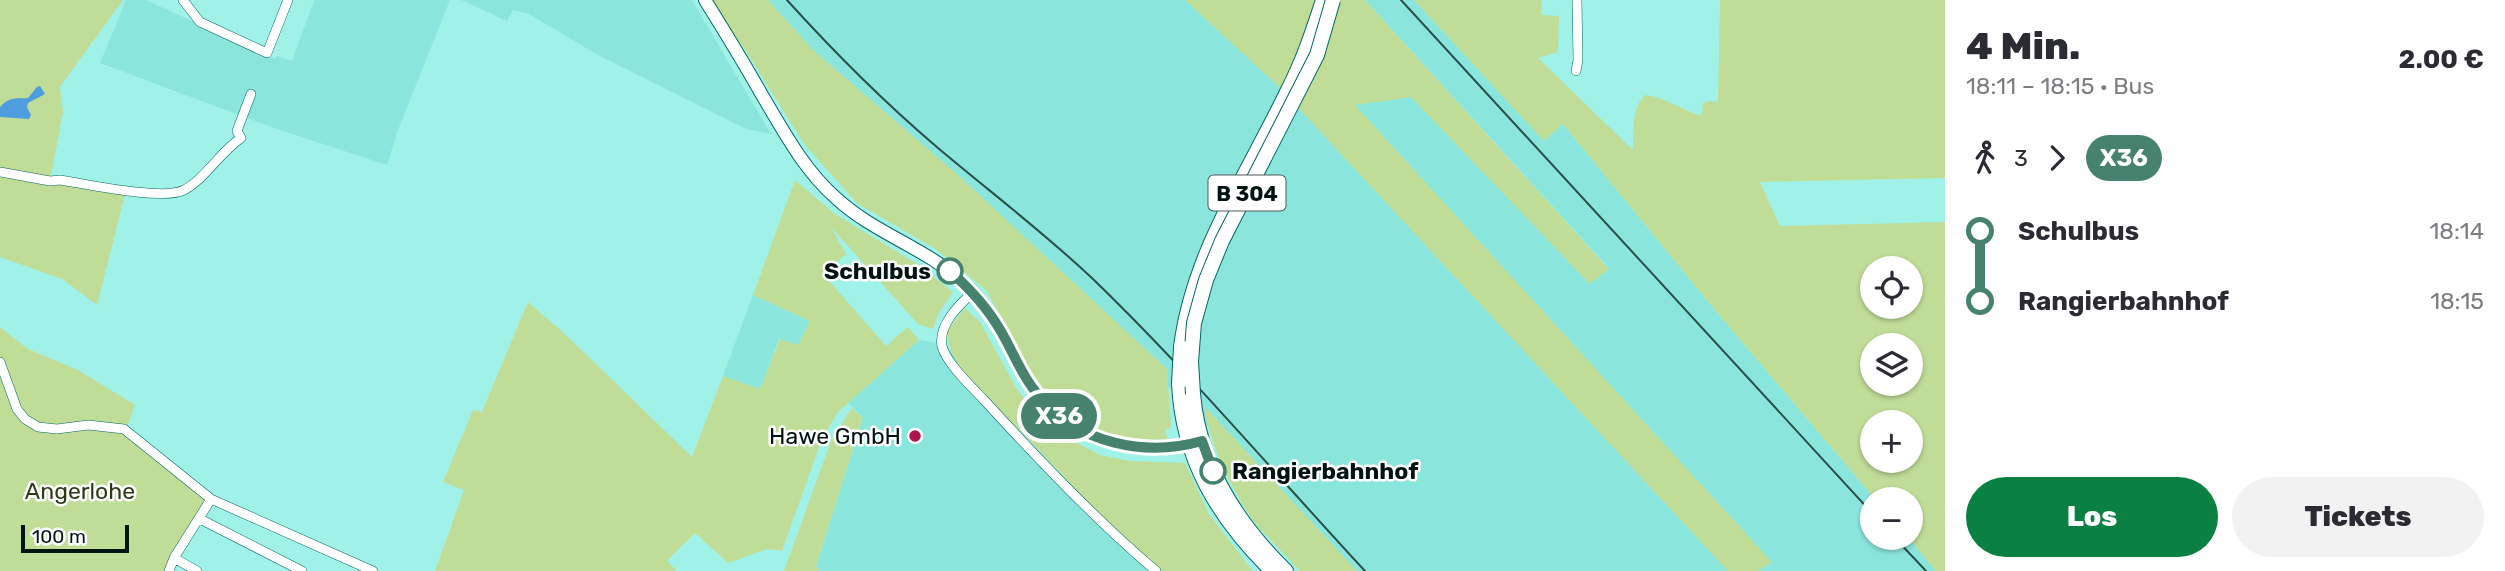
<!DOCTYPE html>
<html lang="de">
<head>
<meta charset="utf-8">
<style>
	:root { --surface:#fff; --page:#f2f2f3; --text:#2b2b33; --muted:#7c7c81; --accent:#0b8043 }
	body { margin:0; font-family:Rubik,sans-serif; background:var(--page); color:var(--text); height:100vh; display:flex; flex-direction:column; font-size:26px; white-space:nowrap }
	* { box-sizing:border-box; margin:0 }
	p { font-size:23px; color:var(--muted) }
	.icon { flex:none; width:38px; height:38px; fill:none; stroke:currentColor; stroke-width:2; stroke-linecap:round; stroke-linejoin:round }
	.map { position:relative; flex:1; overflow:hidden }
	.drawer { display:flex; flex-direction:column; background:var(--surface); width:560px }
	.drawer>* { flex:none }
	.badge { padding:0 14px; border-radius:23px; font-size:24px; line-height:46px }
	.tools { position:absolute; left:1860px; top:256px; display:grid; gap:14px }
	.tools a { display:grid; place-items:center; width:63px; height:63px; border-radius:50%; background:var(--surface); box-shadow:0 2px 5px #0004; font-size:35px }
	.scale { position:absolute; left:21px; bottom:18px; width:108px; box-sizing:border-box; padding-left:7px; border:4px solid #001311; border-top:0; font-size:19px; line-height:24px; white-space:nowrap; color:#001311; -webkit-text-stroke:5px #fff; paint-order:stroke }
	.map>.badge { position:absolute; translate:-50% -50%; box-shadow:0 0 0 4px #fff }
	.legs { display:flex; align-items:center; gap:10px; height:77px; padding:0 21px; font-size:23px }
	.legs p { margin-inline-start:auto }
	.head { display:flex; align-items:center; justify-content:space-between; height:119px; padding:0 21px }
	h1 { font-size:38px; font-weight:800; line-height:52px }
	.action { display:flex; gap:14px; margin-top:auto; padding:14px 21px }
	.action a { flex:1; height:80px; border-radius:42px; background:var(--accent); color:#fff; font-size:28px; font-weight:800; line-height:80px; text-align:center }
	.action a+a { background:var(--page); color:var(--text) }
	ul { padding:0 21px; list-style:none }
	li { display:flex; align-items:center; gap:24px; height:70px; font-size:26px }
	li i { display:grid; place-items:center; width:10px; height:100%; margin:0 9px; background:currentColor }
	li i::after { content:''; width:18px; height:18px; margin:-9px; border:5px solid; border-radius:50%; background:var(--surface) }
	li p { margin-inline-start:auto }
	li:first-child i { background:linear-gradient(#0000 50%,currentColor 0) }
	li:last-child i { background:linear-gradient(currentColor 50%,#0000 0) }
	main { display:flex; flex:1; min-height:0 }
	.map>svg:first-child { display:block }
	.built { fill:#8ae6dc }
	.green { fill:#c0dd98; fill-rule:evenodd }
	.water { fill:#4f9cde }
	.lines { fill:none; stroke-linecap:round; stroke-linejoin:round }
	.street-casing { stroke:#006760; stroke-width:10 }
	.secondary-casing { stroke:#006760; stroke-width:14 }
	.primary-casing { stroke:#006760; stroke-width:16 }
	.street { stroke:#fff; stroke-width:9 }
	.secondary { stroke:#fff; stroke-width:12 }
	.primary { stroke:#fff; stroke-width:14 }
	.rail { stroke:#2a4e4a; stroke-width:2 }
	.primary-bridge-casing { stroke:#006760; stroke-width:16; stroke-linecap:butt }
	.primary-bridge { stroke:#fff; stroke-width:14 }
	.line-1-casing { stroke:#fff; stroke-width:16 }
	.line-1 { stroke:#46826e; stroke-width:10 }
	.stop-1-dot { fill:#fff; stroke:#46826e; stroke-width:3.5 }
	.poi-dot { fill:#a9154c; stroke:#fff; stroke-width:2.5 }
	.labels { text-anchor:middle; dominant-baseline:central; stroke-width:5; stroke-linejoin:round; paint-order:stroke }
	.shield { fill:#fff; stroke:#4c5a58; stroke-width:2 }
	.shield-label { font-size:21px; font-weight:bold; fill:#001311 }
	.stop-label { font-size:23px; font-weight:bold; fill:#001311; stroke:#fff; text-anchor:end }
	.poi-label { font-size:23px; fill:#001311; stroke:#fff; text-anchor:end }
	.park-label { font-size:23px; fill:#2b3914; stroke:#fff }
</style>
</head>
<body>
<main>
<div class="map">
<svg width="1945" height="571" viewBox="0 0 1945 571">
	<rect width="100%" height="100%" fill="#a0f2e9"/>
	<path class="built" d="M126,0H146L275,59L277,56L292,61L314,0H450L398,130L387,165L277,129L100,63Z
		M461,0H692L771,134L746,129L596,54L529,14L513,10L507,21Z
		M755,0H1211L1355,104L1410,82L1597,278L1609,268L1365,0H1414L1544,140L1563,124L1710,304L1875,499H1872V537H1908L1936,571H1350L1132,350Z
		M753,295L810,321L798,345L779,339L760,390L723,376Z
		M919,340L947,345L964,372L1114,529L1150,571H820L816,567L863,418L848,402Z"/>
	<path class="green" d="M0,0H123L60,87L63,112L50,181L125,195L97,305L62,279L0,257Z
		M711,0H768L813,50L957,174L1167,369L1171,427L1165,430L1168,440L1133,439L1101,433L1085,427L1051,403L1036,384L986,290L937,250L857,203L804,144L751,59Z
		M1185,0H1365L1609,269L1590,284L1411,97L1355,105L1772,562L1758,571H1728L1276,84Z
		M1414,0H1542L1541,15L1559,16L1558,52L1538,58L1633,150C1634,134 1631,107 1645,95C1665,97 1684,111 1702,116L1703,103L1709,101L1718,102L1720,0H1945V178L1760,182L1780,226L1945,222V571H1936L1908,537H1911V499H1875L1710,304L1563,124L1544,141ZM1872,268H1911V306H1872ZM1872,345H1911V383H1872ZM1872,422H1911V460H1872Z
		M795,180L835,214L919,265L953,292L939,313L933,329L918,324L831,227L846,254L824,275L886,346L908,327L919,340L837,413L821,442L782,551L767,549L728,563L695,533L667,561L677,571H435L464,490L443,482L473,410L482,412L528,302L565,334L692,457L723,376L760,389L780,339L798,345L810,321L753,295Z
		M965,308L980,322L1017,389L1047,427L1100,455L1130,461L1185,463L1209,514L1253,571H1150L1114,529L964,372C954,358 948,349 947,331Z
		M0,327L28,349L78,370L135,405L127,427L212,494L178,545L167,571H0Z
		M1204,406L1357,571H1300C1286,555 1269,540 1256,524C1231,490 1211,448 1204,406Z
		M852,408L863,418L816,566L820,571H784L831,441Z"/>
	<path class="water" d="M40,86L45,94L28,103L27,107L31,115L29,119L0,117V107C10,96 17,99 28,98L37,87Z"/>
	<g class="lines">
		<g class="street-casing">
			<path id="street" d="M183,0L200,22L267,53L288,0
				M1576,71L1578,60L1577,0
				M0,172L50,181L60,180C87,184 163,201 184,190C205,179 220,152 241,138L237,131L251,94
				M973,292C959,305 938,325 942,346C946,363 973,388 985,401C1039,460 1095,519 1156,571
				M0,362L17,409L25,419L38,427L57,429L88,425L124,429L211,499L373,571
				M200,519L302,571
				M174,558L197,571
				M169,571L174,558L211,499"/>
		</g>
		<g class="secondary-casing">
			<path id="secondary" d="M705,0C725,32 744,63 762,95C784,132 804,170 836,198C877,236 930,248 971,290C997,317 1010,352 1030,384C1065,439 1137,459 1198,442"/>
		</g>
		<g class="primary-casing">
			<path id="primary" d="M1181,347C1193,252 1248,174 1288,90C1303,61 1313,31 1323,0
				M1179,383C1182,459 1219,519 1272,571
				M1193,394C1199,464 1236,522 1286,571"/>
		</g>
		<use href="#street" class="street"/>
		<use href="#secondary" class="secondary"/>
		<use href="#primary" class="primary"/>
		<path class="rail" d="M787,0C834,52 884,102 938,148C990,192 1045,233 1095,281C1190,373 1275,474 1365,571
			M1401,0L1872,513
			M1894,537L1926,571"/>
		<g class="primary-bridge-casing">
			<path id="primary-bridge" d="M1179,383L1181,347
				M1193,394L1191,362L1194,323L1206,280L1222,241L1317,55L1333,0"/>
		</g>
		<use href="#primary-bridge" class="primary-bridge"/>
	</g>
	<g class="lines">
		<g class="line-1-casing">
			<path id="line-1" d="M950,271C969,288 986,306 999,328C1013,351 1022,377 1040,397C1079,444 1146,457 1202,441L1213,471"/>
		</g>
		<use href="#line-1" class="line-1"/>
	</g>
	<g class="stop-1-dot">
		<circle cx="950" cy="271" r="12"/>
		<circle cx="1213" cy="471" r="12"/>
	</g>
	<circle class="poi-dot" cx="915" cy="436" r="7"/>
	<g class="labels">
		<rect class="shield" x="1208.5" y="175.5" width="77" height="35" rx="5"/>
		<g class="shield-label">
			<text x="1247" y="193">B 304</text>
		</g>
		<g class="stop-label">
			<text x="931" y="271">Schulbus</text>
			<text x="1232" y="471" text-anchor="start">Rangierbahnhof</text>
		</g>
		<g class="poi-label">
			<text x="901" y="436">Hawe GmbH</text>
		</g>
		<g class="park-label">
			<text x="80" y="491">Angerlohe</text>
		</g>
	</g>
</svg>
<div class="tools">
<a><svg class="icon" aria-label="locate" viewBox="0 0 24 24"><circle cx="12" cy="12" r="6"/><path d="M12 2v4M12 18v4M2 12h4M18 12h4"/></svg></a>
<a><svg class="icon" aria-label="layers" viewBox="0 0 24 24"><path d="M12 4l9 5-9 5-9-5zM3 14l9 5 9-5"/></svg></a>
<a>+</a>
<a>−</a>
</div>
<div class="scale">100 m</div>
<b class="badge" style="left:1059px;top:416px;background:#46826e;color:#fff">X36</b>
</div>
<section class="drawer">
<div class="head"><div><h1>4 Min.</h1><p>18:11 – 18:15 · Bus</p></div><b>2.00 €</b></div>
<div class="legs"><svg class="icon" aria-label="walk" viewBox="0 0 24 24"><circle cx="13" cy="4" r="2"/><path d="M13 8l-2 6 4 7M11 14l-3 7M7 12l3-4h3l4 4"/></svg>3<svg class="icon" aria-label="forward" viewBox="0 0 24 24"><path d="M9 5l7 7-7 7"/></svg><b class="badge" style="background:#46826e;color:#fff">X36</b></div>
<ul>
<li><i style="color:#46826e"></i><b>Schulbus</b><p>18:14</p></li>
<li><i style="color:#46826e"></i><b>Rangierbahnhof</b><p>18:15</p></li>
</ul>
<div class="action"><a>Los</a><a>Tickets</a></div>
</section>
</main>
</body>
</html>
